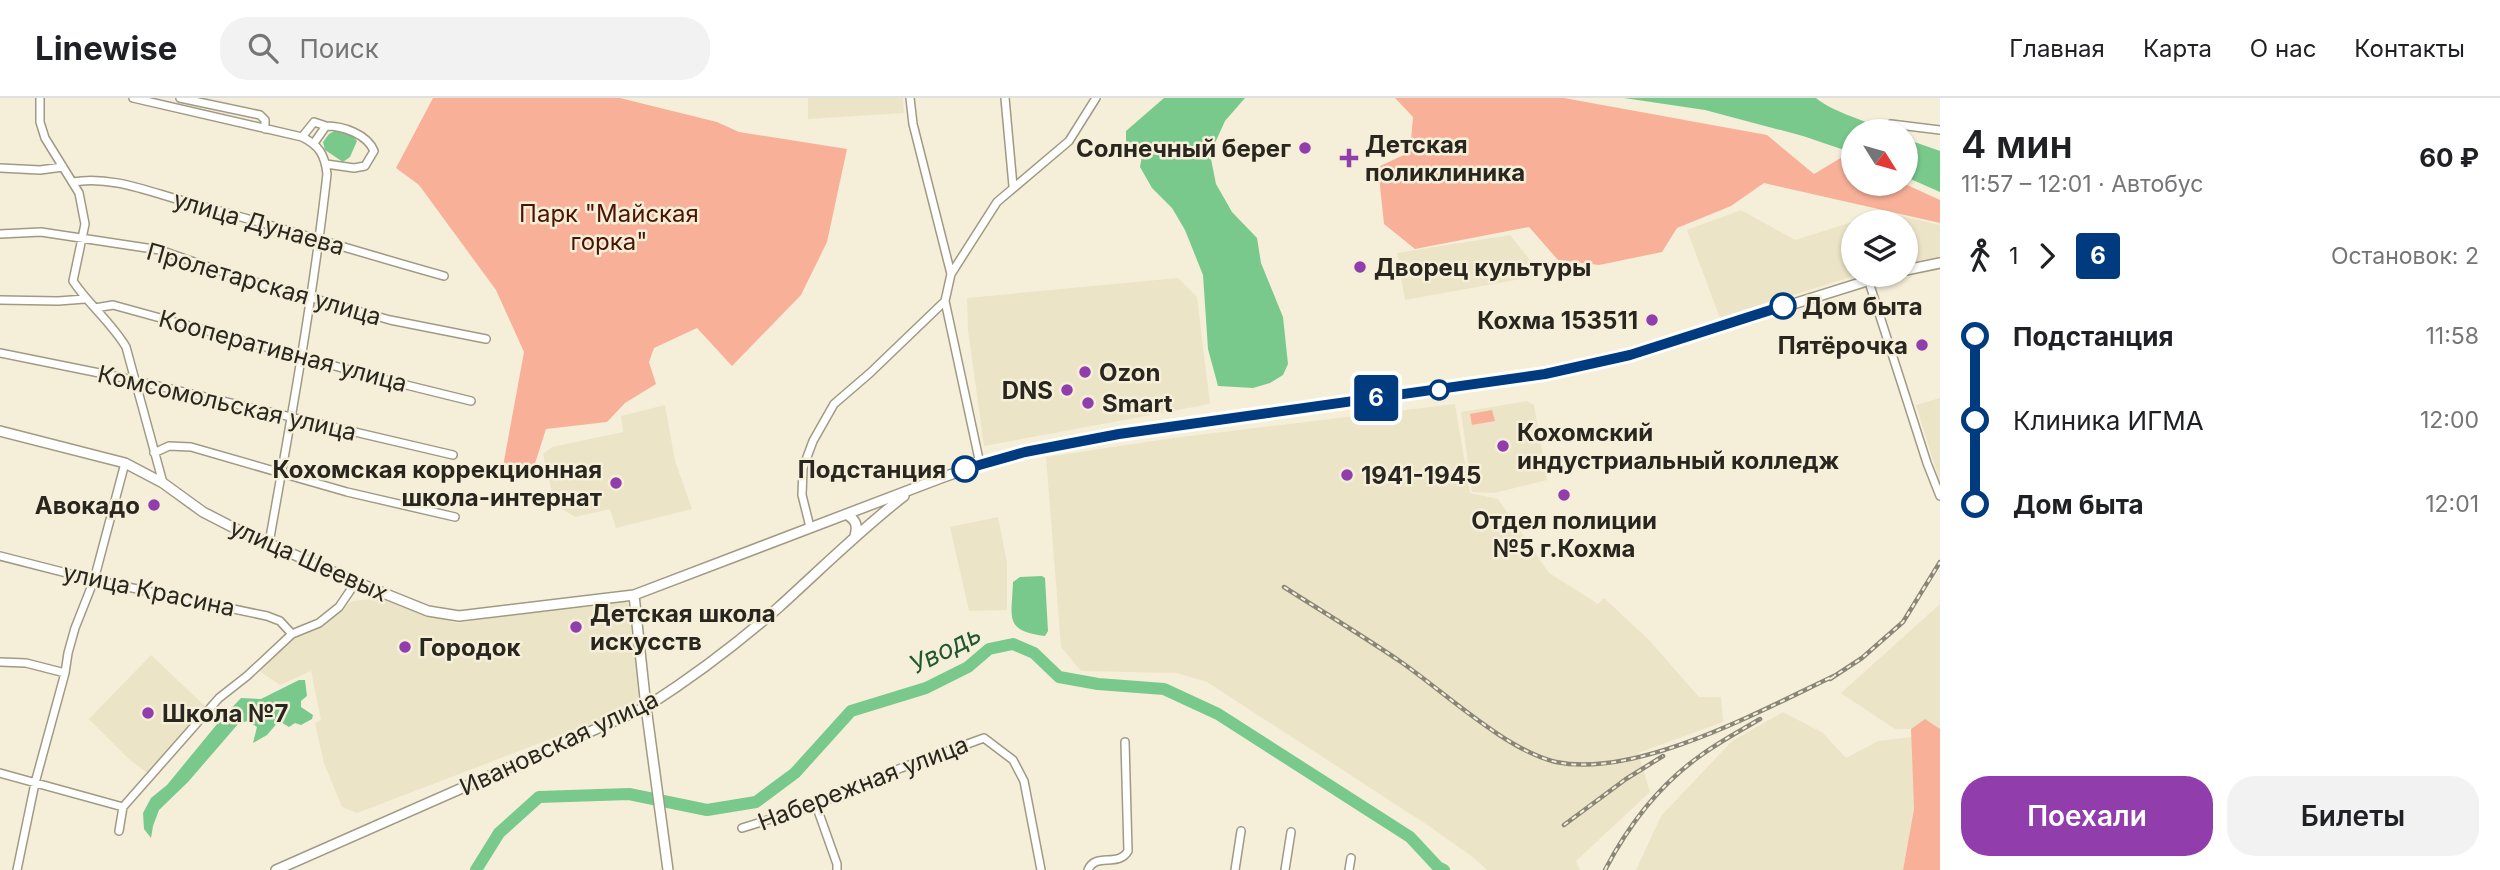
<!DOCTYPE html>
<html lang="ru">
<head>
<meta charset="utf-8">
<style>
	:root { --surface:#fff; --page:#f2f2f2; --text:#202124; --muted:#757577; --line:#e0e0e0; --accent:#913eac }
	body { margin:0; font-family:Inter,sans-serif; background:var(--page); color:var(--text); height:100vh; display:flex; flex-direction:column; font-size:26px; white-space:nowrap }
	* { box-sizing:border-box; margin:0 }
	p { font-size:23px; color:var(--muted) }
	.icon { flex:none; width:38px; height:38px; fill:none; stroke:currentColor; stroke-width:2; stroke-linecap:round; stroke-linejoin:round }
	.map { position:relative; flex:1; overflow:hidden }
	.panel { display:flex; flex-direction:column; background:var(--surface); width:560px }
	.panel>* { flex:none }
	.badge { padding:0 14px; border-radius:5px; font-size:24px; line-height:46px }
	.needle { width:46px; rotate:127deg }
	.tools { position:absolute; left:1841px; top:21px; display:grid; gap:14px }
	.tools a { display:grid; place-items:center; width:77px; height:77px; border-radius:50%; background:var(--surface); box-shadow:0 2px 5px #0004; font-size:35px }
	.map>.badge { position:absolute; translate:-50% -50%; box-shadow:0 0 0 4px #fff }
	.legs { display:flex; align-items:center; gap:10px; height:77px; padding:0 21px; font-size:23px }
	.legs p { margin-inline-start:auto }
	.overview { display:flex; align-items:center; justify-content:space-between; height:119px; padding:0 21px }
	h1 { font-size:38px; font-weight:600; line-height:52px }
	.primary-button { display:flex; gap:14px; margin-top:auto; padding:14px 21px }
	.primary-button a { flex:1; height:80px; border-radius:28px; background:var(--accent); color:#fff; font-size:28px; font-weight:600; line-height:80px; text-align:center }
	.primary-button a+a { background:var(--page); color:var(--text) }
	ul { padding:0 21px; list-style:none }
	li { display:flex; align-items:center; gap:24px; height:84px; font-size:26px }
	li i { display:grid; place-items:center; width:10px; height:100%; margin:0 9px; background:currentColor }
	li i::after { content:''; width:18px; height:18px; margin:-9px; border:5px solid; border-radius:50%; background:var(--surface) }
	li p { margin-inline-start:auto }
	li:first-child i { background:linear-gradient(#0000 50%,currentColor 0) }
	li:last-child i { background:linear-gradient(currentColor 50%,#0000 0) }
	header { display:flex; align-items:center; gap:42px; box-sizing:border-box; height:98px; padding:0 35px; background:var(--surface); border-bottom:2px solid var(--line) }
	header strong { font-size:33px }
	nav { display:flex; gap:38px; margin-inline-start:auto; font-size:24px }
	.search { width:490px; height:63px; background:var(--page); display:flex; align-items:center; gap:18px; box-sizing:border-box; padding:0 24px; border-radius:28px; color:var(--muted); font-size:26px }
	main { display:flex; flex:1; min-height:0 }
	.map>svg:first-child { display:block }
	.built { fill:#ece4c7 }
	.green { fill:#f8b198 }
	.water { fill:#79c98c }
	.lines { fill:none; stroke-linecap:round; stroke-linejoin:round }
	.river { stroke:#79c98c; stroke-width:12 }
	.minor-casing { stroke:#a09a85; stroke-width:10 }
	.major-casing { stroke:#a09a85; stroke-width:12 }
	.minor { stroke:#fff; stroke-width:7 }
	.major { stroke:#fff; stroke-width:9 }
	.rail-casing { stroke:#8a8677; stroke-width:4.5 }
	.rail { stroke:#f5efd9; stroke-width:2; stroke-dasharray:5; stroke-linecap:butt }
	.line-1-casing { stroke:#fff; stroke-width:16 }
	.line-1 { stroke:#003b80; stroke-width:10 }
	.poi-dot { fill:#913eac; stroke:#f5efd9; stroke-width:2.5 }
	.stop-1-dot { fill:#fff; stroke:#003b80; stroke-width:3.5 }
	.labels { text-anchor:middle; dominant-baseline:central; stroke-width:5; stroke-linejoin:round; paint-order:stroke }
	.poi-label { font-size:24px; font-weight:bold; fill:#28261e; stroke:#f5efd9; text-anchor:start }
	.park-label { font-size:24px; fill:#4c1400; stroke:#f5efd9 }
	.street-label { font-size:24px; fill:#28261e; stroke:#f5efd9 }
	.stop-label { font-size:24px; font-weight:bold; fill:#28261e; stroke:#f5efd9; text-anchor:start }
	.water-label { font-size:26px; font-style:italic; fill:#1f5830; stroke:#f5efd9 }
</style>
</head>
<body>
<header>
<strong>Linewise</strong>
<div class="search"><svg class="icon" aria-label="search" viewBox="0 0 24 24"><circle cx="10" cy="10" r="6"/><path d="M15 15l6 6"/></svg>Поиск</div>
<nav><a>Главная</a><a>Карта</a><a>О нас</a><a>Контакты</a></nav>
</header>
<main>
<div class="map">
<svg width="1940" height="772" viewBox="0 0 1940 772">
	<rect width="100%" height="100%" fill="#f5efd9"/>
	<path class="built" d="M808,0H903L904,15L808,21Z
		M1741,112L1795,142L1884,114L1940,127V159L1906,165V124H1853V177H1857L1720,220L1687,132Z
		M1510,137L1542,177L1405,202L1397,155Z
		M1178,180L1197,199L1210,306L984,348L968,232L967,200Z
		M1940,300V384L1916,307Z
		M1527,303L1534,307L1547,382L1494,395L1472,394L1461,314Z
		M1455,306L1470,395L1498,401L1549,475L1598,506L1604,500L1648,541L1699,599H1721L1723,624L1638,655L1650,694L1576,763L1580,772H1487L1474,760L1429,728L1207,584L1177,575L1081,573L1061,549L1046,359L1173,340Z
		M665,307L675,363L692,411L616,430L610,411L575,419L555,407L543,356L552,349L623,334L621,318Z
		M998,419L1007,465V512L969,513L950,429Z
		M381,500L426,517L457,525L624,502L631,509L640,596L635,605L619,615L357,715L342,709L324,665L315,625L321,622L311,573L280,587L258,572L292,541L325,526L352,503Z
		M1940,506V631L1925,621L1911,631H1895L1841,595Z
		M151,557L206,609L149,676L130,662L89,621Z
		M1783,614L1823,635L1846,660L1878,643L1912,639L1914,711L1903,772H1636L1661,718L1732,643Z"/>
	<path class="green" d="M433,0H620L717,24L739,34L847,51L827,144L801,197L732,268L697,230L654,250L649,264L656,286L625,305L607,324L546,331L530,381L502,374L524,254L496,192L419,87L396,70Z
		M1395,0H1564L1767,37L1814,76L1844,58L1853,62V86H1905L1940,102V125L1764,85L1731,108L1677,130L1662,154L1599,167L1558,162L1529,129L1415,151L1384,126L1378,69L1410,54L1413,19Z
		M1492,312L1495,323L1472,327L1470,316Z
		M1925,621L1940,631V772H1903L1914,711L1911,631Z"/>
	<path class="water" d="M1164,0H1245L1225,23L1210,56L1216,86L1232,114L1257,140L1261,165L1283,219L1288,266L1283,277L1270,285L1253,290L1218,288L1208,251L1203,177L1185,132L1172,110L1152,90L1140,69L1142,58L1126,43V33Z
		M1624,0H1816C1836,16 1864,21 1886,33H1853V55L1803,38L1705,12Z
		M336,32L352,37L357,43L350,59L343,64L325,52L323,44L329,36Z
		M1906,41L1940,53V94L1906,79Z
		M1042,478L1045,480L1048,533L1045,538C1003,533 1012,519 1013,484L1020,479Z
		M299,582H305L307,598L301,603V609L313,617L312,621L301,627L295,625L289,629L279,623L267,637L253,645L257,629L248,623L239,625L188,684L159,712L153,728L151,740L144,731L143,715L151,700L167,687L222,620L241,600L261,601Z"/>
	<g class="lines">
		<path class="river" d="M476,772L499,735L539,699L629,696L707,712L756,704L795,675L851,613L926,590L968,569L989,551L1013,546L1034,555L1059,579L1098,586L1164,591L1218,616L1410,739L1438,769L1444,772"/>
		<g class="minor-casing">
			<path id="minor" d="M40,0V24L45,40L79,95L85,126L73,183C89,207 111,224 126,249L163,385
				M133,0L302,39C319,47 325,57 327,76C313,200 291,322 269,445
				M180,0L260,17L265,22V31
				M910,0L913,26L951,176L945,203L980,366
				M1005,0L1013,88
				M1891,26L1940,32
				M302,39L314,24L326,28
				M314,45L326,28C343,28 367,36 374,53L365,68L354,70L326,66
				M0,70L40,72L63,69
				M73,84C110,77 150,94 187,104C273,127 358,154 444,178
				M0,136L41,134L160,152L234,178L390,222L486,241
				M951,176L997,104L1069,43L1096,0
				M1868,181L1927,365L1940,398
				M0,202L58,203L85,201
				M95,210L113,207L382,281L471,303
				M0,255L124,280L453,357
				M154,355L169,348L191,349L347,394L455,419
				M810,429L802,397L803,370L813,343L834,306L870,275L945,203
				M0,458L94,482L267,518L280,523L292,536
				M0,564L26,565L65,575
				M0,675L123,709
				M816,707L837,766V772
				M742,730L816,707L901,670L984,640L1013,662L1024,683L1041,772
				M119,733L123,709L219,600L247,578L292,536L319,525L339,509L356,484
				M17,772L35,685L65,575L68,555L75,530L94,482L125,365
				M1088,772C1095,754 1118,770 1128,753L1125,644
				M1235,772L1241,733
				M1285,772L1291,734
				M1349,772L1351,760"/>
		</g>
		<g class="major-casing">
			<path id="major" d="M1906,172L1940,165
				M0,333L125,365L163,385L203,414L236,431L356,484L428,513L459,518L634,497L941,380L980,366L1025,354L1119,336L1499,284L1585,268L1630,257L1886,177
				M846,416C856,422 858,427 855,438
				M634,497L646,609L668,772
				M276,772L646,609C693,579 737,546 779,509C821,471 860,432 904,398"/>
		</g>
		<use href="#minor" class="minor"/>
		<use href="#major" class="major"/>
		<g class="rail-casing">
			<path id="rail" d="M1284,489C1323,514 1363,538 1401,564C1443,593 1507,653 1556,664C1637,681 1764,611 1836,577
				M1830,581L1862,560L1903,524L1940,464
				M1564,727L1626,681L1663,658
				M1605,772C1628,728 1659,687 1700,658C1719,644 1740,633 1760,621"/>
		</g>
		<use href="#rail" class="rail"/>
	</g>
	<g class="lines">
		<g class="line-1-casing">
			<path id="line-1" d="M965,371L1025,354L1119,336L1545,276L1630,257L1783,208"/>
		</g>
		<use href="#line-1" class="line-1"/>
	</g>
	<g class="poi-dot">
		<circle cx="1305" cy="50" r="7"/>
		<path d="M1345.5 49.5h7v7h7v7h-7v7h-7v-7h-7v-7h7z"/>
		<circle cx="1360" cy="169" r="7"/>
		<circle cx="1652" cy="222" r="7"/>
		<circle cx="1922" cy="247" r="7"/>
		<circle cx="1085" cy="274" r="7"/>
		<circle cx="1067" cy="292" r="7"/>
		<circle cx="1088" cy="305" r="7"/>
		<circle cx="1503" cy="348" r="7"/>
		<circle cx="1347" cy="377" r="7"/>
		<circle cx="616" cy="385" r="7"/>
		<circle cx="1564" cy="397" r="7"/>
		<circle cx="154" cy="407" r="7"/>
		<circle cx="576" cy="529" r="7"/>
		<circle cx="405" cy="549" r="7"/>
		<circle cx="148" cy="615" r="7"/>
	</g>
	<g class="stop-1-dot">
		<circle cx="1783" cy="208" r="12"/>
		<circle cx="1439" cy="292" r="9"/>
		<circle cx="965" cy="371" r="12"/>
	</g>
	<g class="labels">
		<g class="poi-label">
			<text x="1365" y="46">Детская<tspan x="1365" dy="28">поликлиника</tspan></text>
			<text x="1291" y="50" text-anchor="end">Солнечный берег</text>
			<text x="1374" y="169">Дворец культуры</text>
			<text x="1638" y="222" text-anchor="end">Кохма 153511</text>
			<text x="1908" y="247" text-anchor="end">Пятёрочка</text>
			<text x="1099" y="274">Ozon</text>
			<text x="1053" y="292" text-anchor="end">DNS</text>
			<text x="1102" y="305">Smart</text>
			<text x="1517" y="334">Кохомский<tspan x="1517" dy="28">индустриальный колледж</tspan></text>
			<text x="602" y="371" text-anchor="end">Кохомская коррекционная<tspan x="602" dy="28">школа-интернат</tspan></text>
			<text x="1361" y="377">1941-1945</text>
			<text x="140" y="407" text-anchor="end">Авокадо</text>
			<text x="1564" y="422" text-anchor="middle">Отдел полиции<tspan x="1564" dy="28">№5 г.Кохма</tspan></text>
			<text x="590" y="515">Детская школа<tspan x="590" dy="28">искусств</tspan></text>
			<text x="419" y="549">Городок</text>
			<text x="162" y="615">Школа №7</text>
		</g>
		<g class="park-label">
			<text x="609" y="115">Парк "Майская<tspan x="609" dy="28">горка"</tspan></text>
		</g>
		<g class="street-label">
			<text transform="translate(259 125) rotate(16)">улица Дунаева</text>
			<text transform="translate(264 186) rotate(16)">Пролетарская улица</text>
			<text transform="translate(283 253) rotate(15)">Кооперативная улица</text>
			<text transform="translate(227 305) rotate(13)">Комсомольская улица</text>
			<text transform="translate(309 462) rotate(24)">улица Шеевых</text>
			<text transform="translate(149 492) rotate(12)">улица Красина</text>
			<text transform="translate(559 645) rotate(-25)">Ивановская улица</text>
			<text transform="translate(863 685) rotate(-21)">Набережная улица</text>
		</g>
		<g class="stop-label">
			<text x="1802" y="208">Дом быта</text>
			<text x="946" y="371" text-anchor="end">Подстанция</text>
		</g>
		<g class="water-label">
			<text transform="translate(945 551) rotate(-27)">Уводь</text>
		</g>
	</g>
</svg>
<div class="tools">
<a><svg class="needle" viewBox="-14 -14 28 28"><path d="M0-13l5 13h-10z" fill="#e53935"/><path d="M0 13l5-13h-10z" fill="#757577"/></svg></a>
<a><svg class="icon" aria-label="layers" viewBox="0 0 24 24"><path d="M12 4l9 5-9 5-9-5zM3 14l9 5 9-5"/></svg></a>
</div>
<b class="badge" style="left:1376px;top:300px;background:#003b80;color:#fff">6</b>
</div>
<section class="panel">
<div class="overview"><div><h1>4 мин</h1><p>11:57 – 12:01 · Автобус</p></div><b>60 ₽</b></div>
<div class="legs"><svg class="icon" aria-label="walk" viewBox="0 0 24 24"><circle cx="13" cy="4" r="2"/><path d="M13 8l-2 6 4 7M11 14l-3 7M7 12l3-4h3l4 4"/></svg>1<svg class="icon" aria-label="forward" viewBox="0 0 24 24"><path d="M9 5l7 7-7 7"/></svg><b class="badge" style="background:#003b80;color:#fff">6</b><p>Остановок: 2</p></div>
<ul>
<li><i style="color:#003b80"></i><b>Подстанция</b><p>11:58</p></li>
<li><i style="color:#003b80"></i><span>Клиника ИГМА</span><p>12:00</p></li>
<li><i style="color:#003b80"></i><b>Дом быта</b><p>12:01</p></li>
</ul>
<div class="primary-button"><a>Поехали</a><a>Билеты</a></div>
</section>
</main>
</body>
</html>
